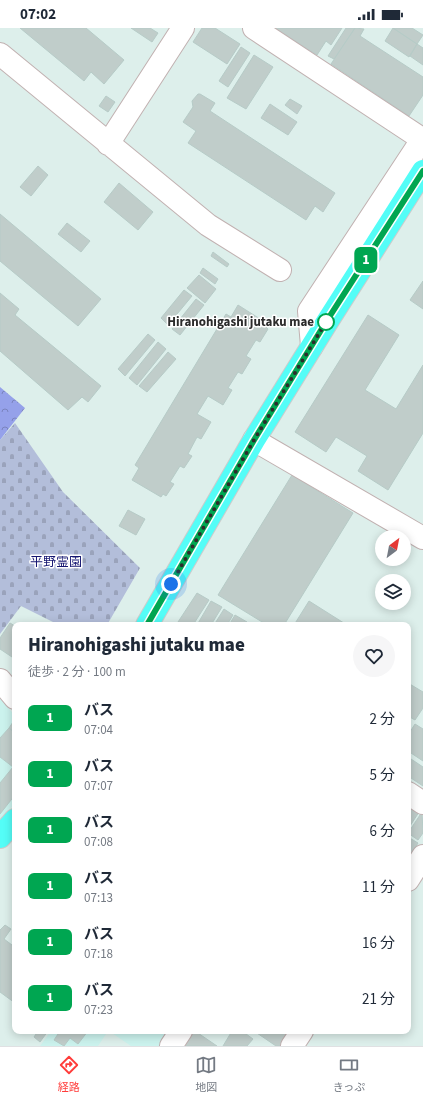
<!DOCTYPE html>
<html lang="ja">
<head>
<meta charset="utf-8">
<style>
	:root { --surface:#fff; --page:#f6f6f7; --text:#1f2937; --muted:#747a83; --line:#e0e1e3; --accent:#ff3c3a }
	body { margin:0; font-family:"Source Sans 3","Noto Sans JP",sans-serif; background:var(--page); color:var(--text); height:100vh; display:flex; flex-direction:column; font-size:15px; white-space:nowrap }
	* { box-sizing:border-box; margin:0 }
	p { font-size:13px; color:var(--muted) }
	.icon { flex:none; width:22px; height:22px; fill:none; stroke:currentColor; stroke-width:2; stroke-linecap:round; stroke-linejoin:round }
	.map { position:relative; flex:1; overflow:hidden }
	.sheet { position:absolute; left:12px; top:594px; width:399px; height:412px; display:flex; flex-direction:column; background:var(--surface); border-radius:8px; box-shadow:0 2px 10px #0003 }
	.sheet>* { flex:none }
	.badge { padding:0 8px; border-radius:6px; font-size:14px; line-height:26px }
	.needle { width:26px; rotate:32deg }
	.fabs { position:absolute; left:375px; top:502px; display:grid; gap:8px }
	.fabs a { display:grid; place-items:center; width:36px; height:36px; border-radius:50%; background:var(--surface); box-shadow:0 2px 10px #0003; font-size:20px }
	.you { position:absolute; width:20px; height:20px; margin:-10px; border:3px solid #fff; border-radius:50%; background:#1a73e8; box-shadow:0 0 0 6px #1a73e833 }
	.map>.badge { position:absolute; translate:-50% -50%; box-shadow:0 0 0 2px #fff }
	.round { display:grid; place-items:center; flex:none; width:42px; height:42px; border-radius:21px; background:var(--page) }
	.head { display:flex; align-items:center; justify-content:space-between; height:68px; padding:0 16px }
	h1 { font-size:19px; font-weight:800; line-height:30px }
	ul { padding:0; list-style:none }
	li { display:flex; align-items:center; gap:12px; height:56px; padding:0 16px }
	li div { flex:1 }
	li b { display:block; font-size:15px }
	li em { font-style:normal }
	li .badge { min-width:44px; font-weight:700; text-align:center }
	.status { display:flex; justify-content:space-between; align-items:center; height:28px; padding:0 20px; background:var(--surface); direction:ltr }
	.status svg { height:11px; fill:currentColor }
	.dock { display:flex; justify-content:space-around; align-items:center; height:56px; border-top:1px solid var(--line); background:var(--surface); font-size:11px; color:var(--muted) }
	.dock a { display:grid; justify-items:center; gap:2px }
	.dock .active { color:var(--accent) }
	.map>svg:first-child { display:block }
	.education { fill:#cbf2ed }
	.cemetery { fill:url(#cemetery-stones) }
	.park { fill:url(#park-crowns) }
	.building { fill:#c0cdca; stroke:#b6cbc7 }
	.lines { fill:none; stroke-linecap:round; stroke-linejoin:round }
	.minor-casing { stroke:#c1b1b1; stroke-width:24 }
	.major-casing { stroke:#ccc; stroke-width:24 }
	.minor { stroke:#fff; stroke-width:22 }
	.major { stroke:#54fdf7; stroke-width:22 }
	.line-casing { stroke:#fff; stroke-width:9 }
	.line { stroke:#00a651; stroke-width:6 }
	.walk { stroke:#2c2c2c; stroke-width:4; stroke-dasharray:0 7.2 }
	.stop-dot { fill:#fff; stroke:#00a651; stroke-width:2 }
	.labels { text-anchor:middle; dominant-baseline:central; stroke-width:3; stroke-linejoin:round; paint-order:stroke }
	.stop-label { font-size:13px; font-weight:bold; fill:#2c2c2c; stroke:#fff; text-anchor:end }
	.park-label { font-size:13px; fill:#141571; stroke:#fff }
</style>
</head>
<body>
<div class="status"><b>07:02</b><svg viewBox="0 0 49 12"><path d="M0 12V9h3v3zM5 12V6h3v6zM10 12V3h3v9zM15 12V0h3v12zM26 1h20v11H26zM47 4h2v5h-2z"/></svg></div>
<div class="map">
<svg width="423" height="1018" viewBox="0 0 423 1018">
	<defs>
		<pattern id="cemetery-stones" width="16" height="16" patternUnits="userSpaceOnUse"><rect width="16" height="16" fill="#b3beda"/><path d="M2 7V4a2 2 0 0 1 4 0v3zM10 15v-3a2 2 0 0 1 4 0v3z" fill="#9aa3bb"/></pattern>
		<pattern id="park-crowns" width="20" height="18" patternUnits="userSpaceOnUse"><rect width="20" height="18" fill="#95a1ea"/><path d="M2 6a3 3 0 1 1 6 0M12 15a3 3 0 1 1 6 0" fill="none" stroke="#7a83be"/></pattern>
	</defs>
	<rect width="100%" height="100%" fill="#ddefeb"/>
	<path class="education" d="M0,670L15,688V775L0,794Z
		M51,1003H108L98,1018H40Z
		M109,1003H173L163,1018H131Z"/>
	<path class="cemetery" d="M15,395L63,464L140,540L107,597H59L21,578L0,606V412Z"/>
	<path class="park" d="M0,359L25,380L0,412Z"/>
	<path class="building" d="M20,0H86L124,32L104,56L91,44L84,53Z
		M131,0H150L158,5L152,14Z
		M202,0H215L240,16L227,36L193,14Z
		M275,0H342L331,17L326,13L317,27Z
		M346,0H355L334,31L328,28Z
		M355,0L364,1L360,8L423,49V67L409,88L331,36Z
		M393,0H412L423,7L417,16Z
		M393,0L417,16L409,29L385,13Z
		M417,16L423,20V37L410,28Z
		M241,19L250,25L228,59L219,53Z
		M254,27L273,39L246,81L227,70Z
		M198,66H200L215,75L210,83L335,165L323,184L315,178L306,192L188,115L196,103L183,94L193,79L192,73Z
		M106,68L115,74L108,84L99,78Z
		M290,71L302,78L297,86L285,77Z
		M270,76L297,94L288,107L261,90Z
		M38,138L48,147L31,168L20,159Z
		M119,155L153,184L138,202L104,174Z
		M0,186L101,271L78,298L0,233Z
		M67,195L90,213L81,224L58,206Z
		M213,224L229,236L227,239L211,228Z
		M203,240L218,251L215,256L200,245Z
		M199,247L216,261L205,275L187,260Z
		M423,253V281L410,272Z
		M184,262L192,268L168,297L161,290Z
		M0,265L19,281L15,287L101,358L88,374L82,369L68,382L0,323Z
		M196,271L204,277L180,307L172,301Z
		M238,277L268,296L266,299L268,301L260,314L256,312L246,328L251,331L242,346L238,344L228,360L232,362L223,377L208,368L197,386L211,394L201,411L197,409L188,426L192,428L184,440L180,438L170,454L174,456L166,468L163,466L161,469L132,452L139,440L135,437L226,286L231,289Z
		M368,287L399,307L365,362L396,381L423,337V405L388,462L358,443L367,428L336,409L326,424L295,404Z
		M148,306L155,312L125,348L118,341Z
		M158,314L166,321L137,357L129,350Z
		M168,324L176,331L147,364L139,358Z
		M292,447L353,485L284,597H267L218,567Z
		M128,482L145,491L136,507L119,498Z
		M197,565L209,572L193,597H183L178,594Z
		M211,573L222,579L211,597H197Z
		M309,573L347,597H294Z
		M224,581L233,587L227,597H214Z
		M235,587L247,594L246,597H229Z
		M10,595L15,598V631L0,621V610Z
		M408,655L423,664V680L415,692L408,688Z
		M15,691V705L9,700Z
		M415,696L423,701V733L408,723V707Z
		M9,700L15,705V711L13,714L15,716V767L0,786V755L13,739L0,729V710Z
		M408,729L423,739V758L408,748Z
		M408,776L421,781L408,801Z
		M422,784L423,805L418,812L408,805Z
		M408,809L418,815L408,831Z
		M5,897L11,901L4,911L12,917L15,913V975L0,964V902Z
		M38,1003H48L40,1014L34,1009Z
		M60,1003H88L78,1016L70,1010L64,1018L54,1012Z
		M190,1003H195L217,1018H185L182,1016Z
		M232,1003H242L253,1011L247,1018H223Z
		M254,1003H291L281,1018H276Z"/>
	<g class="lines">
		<g class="minor-casing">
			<path id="minor" d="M254,0L422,111
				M0,26L208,197L280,242
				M108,116L183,0
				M312,318L309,283L423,110
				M254,412L423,510
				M0,652L15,670
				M408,765L423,775
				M408,852L423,828
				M171,1018L181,1003
				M292,1018L302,1003"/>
		</g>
		<g class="major-casing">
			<path id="major" d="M147,597L254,412L327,294L423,143
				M0,809L15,792"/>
		</g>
		<use href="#minor" class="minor"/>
		<use href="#major" class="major"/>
	</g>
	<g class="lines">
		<g class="line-casing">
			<path id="line" d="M147,597L254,412L326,294L423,143"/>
		</g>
		<use href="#line" class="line"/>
		<path class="walk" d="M171,556L254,412L326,294"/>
	</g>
	<circle class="stop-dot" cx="326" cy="294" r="8"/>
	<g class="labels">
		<g class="stop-label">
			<text x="314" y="294">Hiranohigashi jutaku mae</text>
		</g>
		<g class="park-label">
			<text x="56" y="534">平野霊園</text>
		</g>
	</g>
</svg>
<div class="fabs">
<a><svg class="needle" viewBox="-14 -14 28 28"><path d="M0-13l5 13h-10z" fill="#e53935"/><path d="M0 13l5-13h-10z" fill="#747a83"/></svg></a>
<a><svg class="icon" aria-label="layers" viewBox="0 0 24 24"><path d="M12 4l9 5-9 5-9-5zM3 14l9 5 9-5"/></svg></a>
</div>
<div class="you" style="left:171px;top:556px"></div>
<b class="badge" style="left:366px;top:232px;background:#00a651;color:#fff">1</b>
<section class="sheet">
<div class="head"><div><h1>Hiranohigashi jutaku mae</h1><p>徒歩 · 2 分 · 100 m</p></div><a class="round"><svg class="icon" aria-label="heart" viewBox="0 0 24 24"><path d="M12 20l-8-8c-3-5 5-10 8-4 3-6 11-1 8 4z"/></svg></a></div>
<ul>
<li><span class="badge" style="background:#00a651;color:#fff">1</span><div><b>バス</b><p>07:04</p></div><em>2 分</em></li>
<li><span class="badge" style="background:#00a651;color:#fff">1</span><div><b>バス</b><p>07:07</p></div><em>5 分</em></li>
<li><span class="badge" style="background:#00a651;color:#fff">1</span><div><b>バス</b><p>07:08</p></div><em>6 分</em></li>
<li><span class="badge" style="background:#00a651;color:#fff">1</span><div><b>バス</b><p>07:13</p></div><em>11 分</em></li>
<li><span class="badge" style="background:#00a651;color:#fff">1</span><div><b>バス</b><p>07:18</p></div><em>16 分</em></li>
<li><span class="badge" style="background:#00a651;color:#fff">1</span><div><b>バス</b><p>07:23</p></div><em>21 分</em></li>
</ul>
</section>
</div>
<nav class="dock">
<a class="active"><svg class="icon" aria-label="directions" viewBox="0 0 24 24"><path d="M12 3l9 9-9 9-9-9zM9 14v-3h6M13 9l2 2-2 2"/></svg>経路</a>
<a><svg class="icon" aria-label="map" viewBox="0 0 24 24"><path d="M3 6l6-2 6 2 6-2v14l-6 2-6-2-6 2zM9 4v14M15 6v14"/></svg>地図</a>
<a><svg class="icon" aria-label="tickets" viewBox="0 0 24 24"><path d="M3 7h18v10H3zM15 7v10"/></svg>きっぷ</a>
</nav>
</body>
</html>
